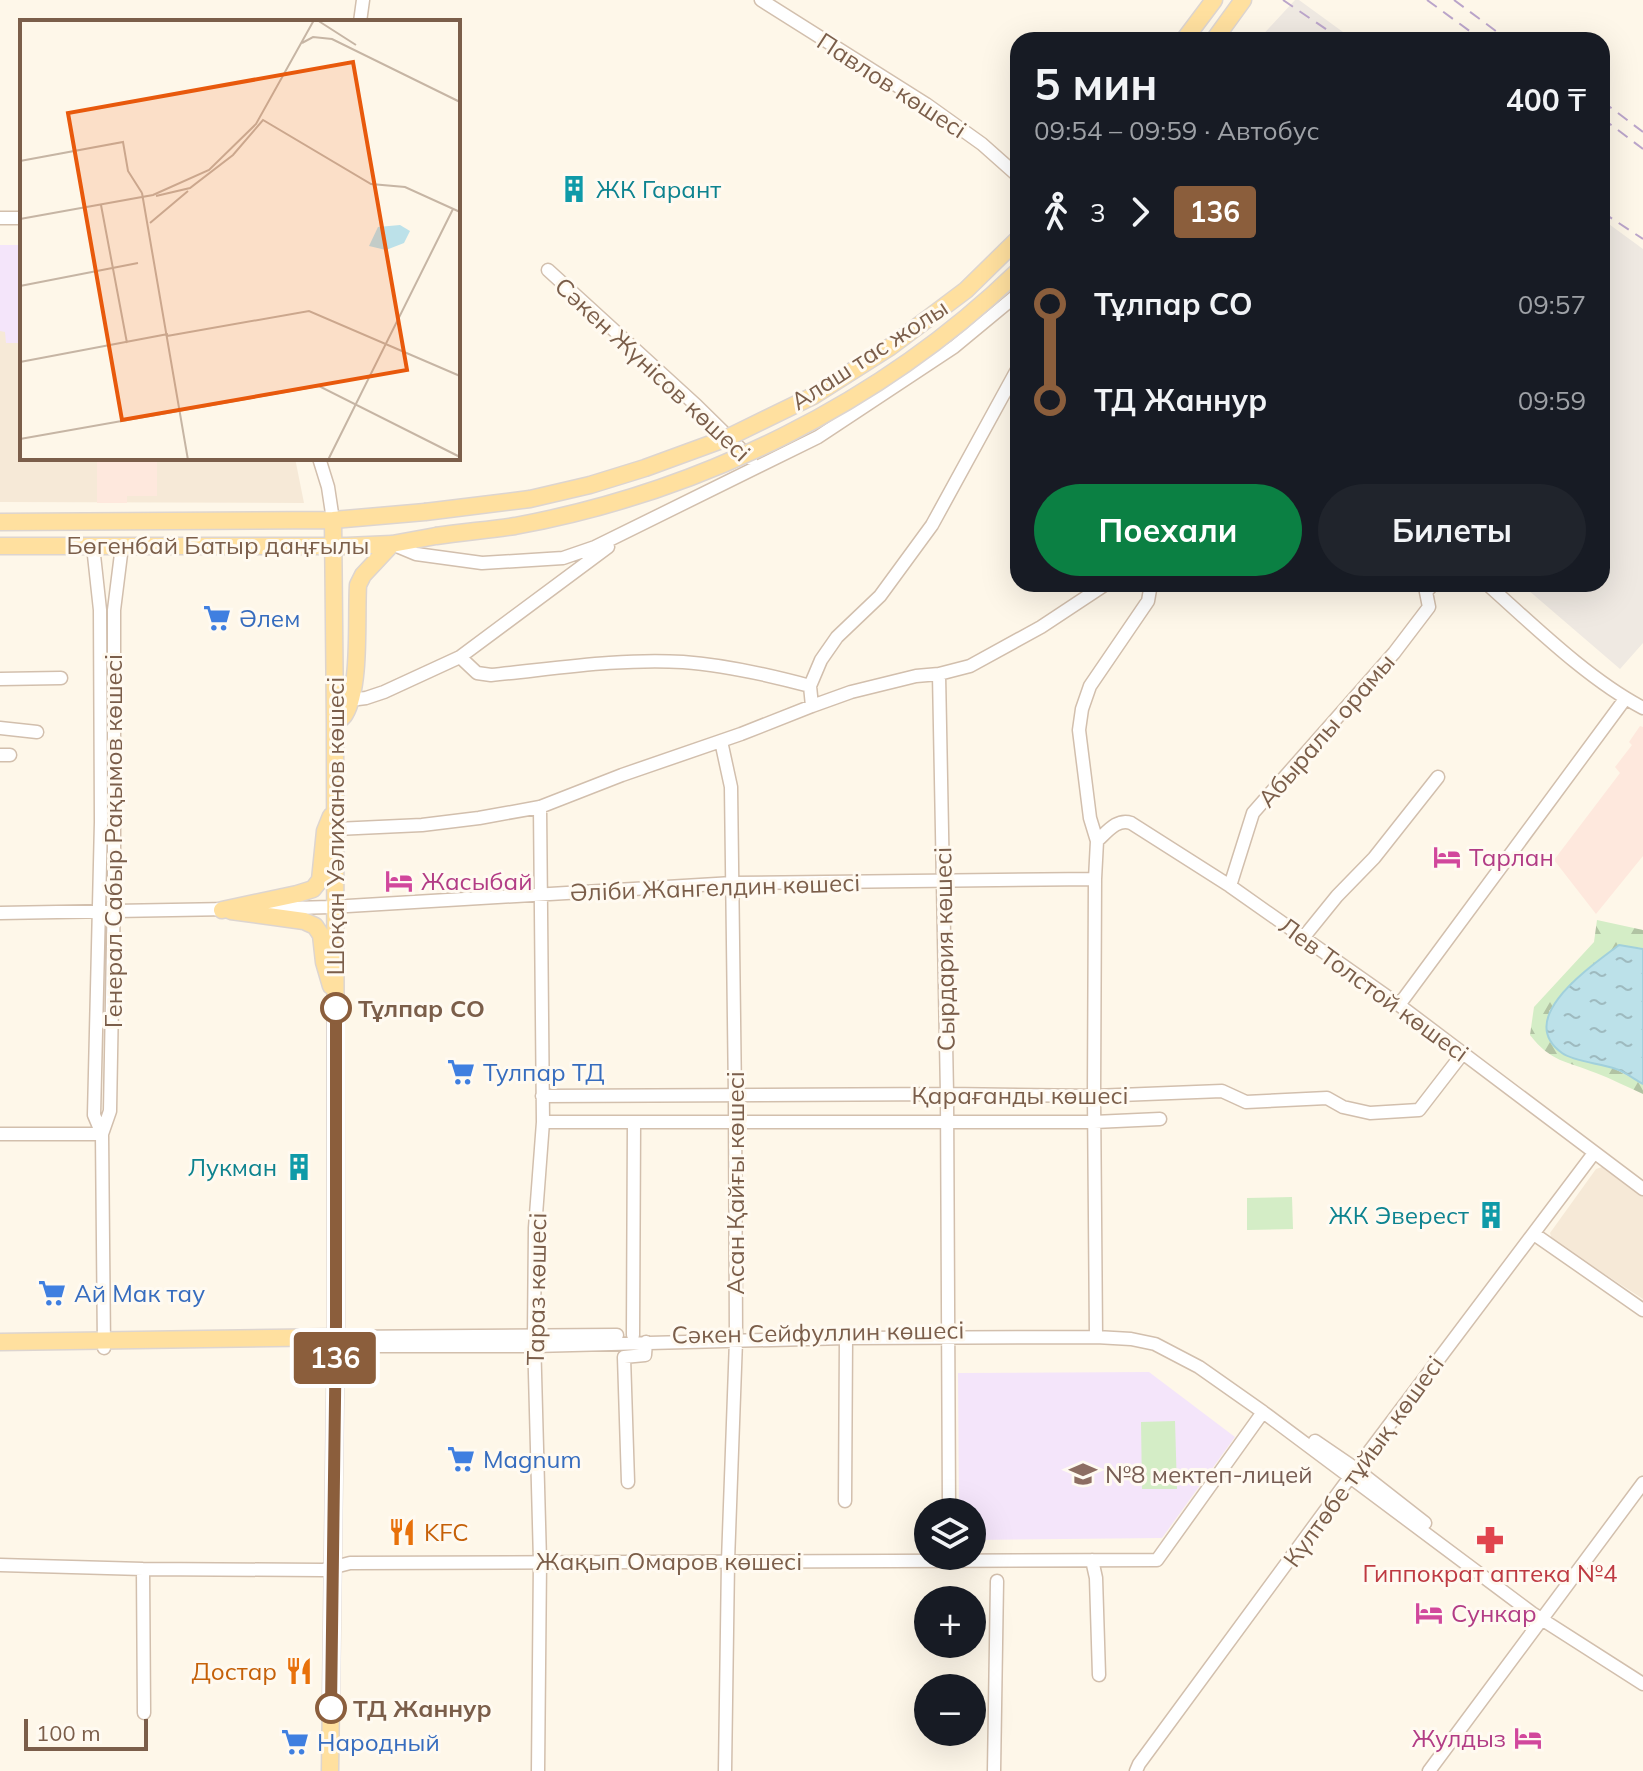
<!DOCTYPE html>
<html lang="ru">
<head>
<meta charset="utf-8">
<style>
	:root { --surface:#171b24; --page:#20242c; --text:#f1f3f6; --muted:#9ea1a6; --accent:#0b8043 }
	body { margin:0; font-family:Mulish,sans-serif; background:var(--page); color:var(--text); height:100vh; display:flex; flex-direction:column; font-size:30px; white-space:nowrap }
	* { box-sizing:border-box; margin:0 }
	p { font-size:26px; color:var(--muted) }
	.icon { flex:none; width:44px; height:44px; fill:none; stroke:currentColor; stroke-width:2; stroke-linecap:round; stroke-linejoin:round }
	.map { position:relative; flex:1; overflow:hidden }
	.drawer { position:absolute; left:1010px; top:32px; width:600px; height:560px; display:flex; flex-direction:column; background:var(--surface); border-radius:24px; box-shadow:0 8px 32px #0002 }
	.drawer>* { flex:none }
	.badge { padding:0 16px; border-radius:6px; font-size:28px; line-height:52px }
	.buttons { position:absolute; left:914px; top:1498px; display:grid; gap:16px }
	.buttons a { display:grid; place-items:center; width:72px; height:72px; border-radius:50%; background:var(--surface); box-shadow:0 8px 32px #0002; font-size:40px }
	.scale { position:absolute; left:24px; bottom:20px; width:124px; box-sizing:border-box; padding-left:8px; border:4px solid #7b5e4a; border-top:0; font-size:22px; line-height:28px; white-space:nowrap; color:#7b5e4a; -webkit-text-stroke:6px #fffaf1; paint-order:stroke }
	.map>.badge { position:absolute; translate:-50% -50%; box-shadow:0 0 0 4px #fff }
	.legs { display:flex; align-items:center; gap:12px; height:88px; padding:0 24px; font-size:26px }
	.legs p { margin-inline-start:auto }
	.headline { display:flex; align-items:center; justify-content:space-between; height:136px; padding:0 24px }
	h1 { font-size:44px; font-weight:700; line-height:60px }
	.action { display:flex; gap:16px; margin-top:auto; padding:16px 24px }
	.action a { flex:1; height:92px; border-radius:48px; background:var(--accent); color:#fff; font-size:32px; font-weight:700; line-height:92px; text-align:center }
	.action a+a { background:var(--page); color:var(--text) }
	ul { padding:0 24px; list-style:none }
	li { display:flex; align-items:center; gap:28px; height:96px; font-size:30px }
	li i { display:grid; place-items:center; width:12px; height:100%; margin:0 10px; background:currentColor }
	li i::after { content:''; width:20px; height:20px; margin:-10px; border:6px solid; border-radius:50%; background:var(--surface) }
	li p { margin-inline-start:auto }
	li:first-child i { background:linear-gradient(#0000 50%,currentColor 0) }
	li:last-child i { background:linear-gradient(currentColor 50%,#0000 0) }
	.map>svg:first-child { display:block }
	.residential { fill:#f6e9d7 }
	.commercial { fill:#fee8dd }
	.industrial { fill:#efe9e2 }
	.education { fill:#f4e5fa }
	.forest { fill:url(#forest-firs) }
	.garden { fill:#d4edc6 }
	.water { fill:url(#water-ripples); stroke:#a1d0dc; stroke-width:2 }
	.lines { fill:none; stroke-linecap:round; stroke-linejoin:round }
	.minor-casing { stroke:#d2bfad; stroke-width:15 }
	.major-casing { stroke:#ddd5d0; stroke-width:19 }
	.minor { stroke:#fff; stroke-width:12 }
	.major { stroke:#ffe09f; stroke-width:16 }
	.rail { stroke:#bba5ca; stroke-width:2; stroke-dasharray:12 8; stroke-linecap:butt }
	.major-bridge-casing { stroke:#ddd5d0; stroke-width:19; stroke-linecap:butt }
	.major-bridge { stroke:#ffe09f; stroke-width:16 }
	.line-1-casing { stroke:#fff; stroke-width:18 }
	.line-1 { stroke:#8b5e3c; stroke-width:12 }
	.stop-1-dot { fill:#fff; stroke:#8b5e3c; stroke-width:4 }
	.labels { text-anchor:middle; dominant-baseline:central; stroke-width:6; stroke-linejoin:round; paint-order:stroke }
	.street-label { font-size:24px; fill:#7b5e4a; stroke:#fffaf1 }
	.culture-label { font-size:24px; fill:#0d838f; stroke:#fffaf1; text-anchor:end }
	.shop-label { font-size:24px; fill:#366cbe; stroke:#fffaf1; text-anchor:start }
	.hotel-label { font-size:24px; fill:#b23c85; stroke:#fffaf1; text-anchor:start }
	.stop-label { font-size:24px; font-weight:bold; fill:#7b5e4a; stroke:#fffaf1; text-anchor:start }
	.education-label { font-size:24px; fill:#785e54; stroke:#fffaf1; text-anchor:start }
	.food-label { font-size:24px; fill:#c56008; stroke:#fffaf1; text-anchor:start }
	.health-label { font-size:24px; fill:#be3a42; stroke:#fffaf1 }
	.inset-road { fill:none; stroke:#c6b5a4; stroke-width:2 }
	.view { fill:#e8590c; fill-opacity:0.15; stroke:#e8590c; stroke-width:4 }
	.inset-edge { fill:none; stroke:#7b5e4a; stroke-width:4 }
</style>
</head>
<body>
<div class="map">
<svg width="1643" height="1771" viewBox="0 0 1643 1771">
	<defs>
		<pattern id="forest-firs" width="22" height="20" patternUnits="userSpaceOnUse" patternTransform="scale(2)"><rect width="22" height="20" fill="#d4edc6"/><path d="M5 1l3.5 6h-7zM16 11l3.5 6h-7z" fill="#b1c3a3"/></pattern>
		<pattern id="water-ripples" width="26" height="14" patternUnits="userSpaceOnUse" patternTransform="scale(2)"><rect width="26" height="14" fill="#bce1e9"/><path d="M2 4q2-2 4 0t4 0M15 11q2-2 4 0t4 0" fill="none" stroke="#9ebabf"/></pattern>
	</defs>
	<rect width="100%" height="100%" fill="#fef7e9"/>
	<path class="residential" d="M0,245H22V458H295L304,503L0,502Z
		M1605,1166L1643,1193V1299L1552,1240L1550,1233L1596,1169Z"/>
	<path class="commercial" d="M97,458H157V496H127V503H97Z
		M1640,726L1643,727V856L1596,914L1554,860L1620,773L1615,767L1632,745L1629,742Z"/>
	<path class="industrial" d="M1295,0H1299L1354,40H1258Z
		M1602,219L1643,249V643L1620,669L1521,584H1602Z"/>
	<path class="education" d="M0,245H22V343H6L5,332L0,331Z
		M1149,1372L1235,1437L1162,1538L972,1540V1512H959L958,1373Z"/>
	<path class="forest" d="M1597,920L1643,930V948L1619,946L1588,968L1549,1011L1563,1054L1613,1068L1643,1084V1094C1627,1087 1612,1079 1596,1073C1566,1061 1551,1062 1530,1035L1534,1007L1594,942Z"/>
	<path class="garden" d="M1292,1197L1293,1229L1247,1230V1198Z
		M1175,1421L1177,1489H1142L1141,1422Z"/>
	<path class="water" d="M1619,945L1643,949V1084C1634,1079 1625,1072 1616,1069C1600,1063 1575,1062 1562,1053C1513,1018 1593,965 1619,945Z"/>
	<g class="lines">
		<g class="minor-casing">
			<path id="minor" d="M761,0L926,104L982,144L1018,176
				M360,22L363,0
				M0,218H22
				M548,270L697,406L751,459
				M319,458L328,487L333,520
				M392,544L416,554L482,563L563,558L595,547L818,437L954,347L1018,294
				M93,546L100,610L101,822L94,1115L102,1134L104,1348
				M1487,584C1533,625 1589,680 1643,708
				M460,657L477,673L491,675C553,669 620,658 683,662C726,665 769,675 810,686
				M939,674L947,1094L949,1512
				M0,679L61,678
				M350,700L366,698L384,692L460,657L608,547
				M812,706L851,692L916,676L939,674L970,666L1041,627L1106,584
				M0,728L37,732
				M721,741L731,787L735,1097L736,1340L728,1561L725,1771
				M0,755H10
				M336,829L422,825L479,818L540,807L622,775L741,734L812,706L810,686L821,660L837,637L880,596L932,525L1018,368
				M1097,841C1107,832 1117,818 1131,823L1230,886L1399,1005L1643,1189
				M1230,886L1253,813L1394,653L1429,607L1426,592L1433,584
				M255,909L331,907L733,883L1095,879
				M0,913L229,909
				M1303,938L1337,896L1374,858L1438,777
				M1399,1005L1625,699
				M542,1096L947,1094L1094,1096L1222,1091L1246,1102L1327,1098L1343,1107L1370,1113L1419,1110L1463,1053
				M543,1122H1094L1160,1119
				M0,1134H102
				M102,1134L110,1111L114,890V610L122,546
				M1534,1234L1643,1310
				M633,1335L634,1122
				M341,1337L617,1335
				M1096,1337L1094,1096L1095,879L1097,841L1090,818L1079,730L1082,709L1090,686L1148,601L1151,584
				M336,1346H534L846,1338L1096,1337L1131,1339L1155,1344L1199,1367L1263,1412L1532,1613L1643,1684
				M1315,1441L1356,1469L1425,1523
				M628,1482L624,1357L645,1355L646,1342
				M845,1501L846,1338
				M1092,1560L1096,1578L1099,1675
				M0,1565L143,1569L323,1570L350,1563L1157,1560L1263,1412
				M143,1569L144,1713
				M538,1771L540,1561L534,1336L535,1228L543,1122L540,807
				M994,1771L997,1581
				M1136,1771L1139,1764L1350,1477L1594,1153
				M1429,1771L1643,1483"/>
		</g>
		<g class="major-casing">
			<path id="major" d="M1184,40L1214,0
				M1214,40L1243,0
				M0,522L333,520L425,512
				M0,546H347L392,544L436,536
				M335,723C339,720 343,718 345,714C361,687 356,617 358,585L363,575L392,544
				M222,910L297,894L313,889L320,880L325,831L331,816
				M231,911L304,921L315,926L321,935L324,962L331,986
				M0,1342L341,1337
				M330,1771L336,1324L335,723L333,520"/>
		</g>
		<use href="#minor" class="minor"/>
		<use href="#major" class="major"/>
		<path class="rail" d="M1283,0L1342,40
			M1427,0L1482,40
			M1454,0L1508,40
			M1602,101L1643,132
			M1602,118L1643,149
			M1602,212L1643,239"/>
		<g class="major-bridge-casing">
			<path id="major-bridge" d="M425,512L530,499L590,485L645,468L727,438L813,396L890,347L966,290L1018,239
				M436,536C462,532 489,530 515,526C701,492 882,403 1018,271"/>
		</g>
		<use href="#major-bridge" class="major-bridge"/>
	</g>
	<g class="lines">
		<g class="line-1-casing">
			<path id="line-1" d="M331,1708L336,1324V1008"/>
		</g>
		<use href="#line-1" class="line-1"/>
	</g>
	<defs>
		<g id="building-bare" transform="scale(2.16)"><path d="M-4-6H4V6H1V3H-1V6H-4ZM-2.5-4.3h1.7v1.8h-1.7ZM.8-4.3h1.7v1.8H.8ZM-2.5-1h1.7V.8h-1.7ZM.8-1h1.7V.8H.8Z" fill="#0f9aa8" stroke="#fffaf1" stroke-width="2.5" paint-order="stroke"/></g>
		<g id="supermarket-bare" transform="scale(2.16)"><path d="M-6-5.5h2.5l.6 2H6L4.5 2H-2.5L-4.4-4H-6ZM-1.5 3.2a1.3 1.3 0 1 0 .1 0ZM3 3.2a1.3 1.3 0 1 0 .1 0Z" fill="#3f7fe0" stroke="#fffaf1" stroke-width="2.5" paint-order="stroke"/></g>
		<g id="hotel-bare" transform="scale(2.16)"><path d="M-6-4.5h1.5V1H6V5H4.5V3h-9V5H-6ZM-4 0a1.8 1.8 0 1 1 3.6 0ZM.5 0V-2.5h3Q6-2.5 6 0Z" fill="#d1479c" stroke="#fffaf1" stroke-width="2.5" paint-order="stroke"/></g>
		<g id="school-bare" transform="scale(2.16)"><path d="M0-5L7-2L0 1L-7-2ZM-4 1L0 2.5L4 1V4Q0 6-4 4Z" fill="#8d6e63" stroke="#fffaf1" stroke-width="2.5" paint-order="stroke"/></g>
		<g id="restaurant-bare" transform="scale(2.16)"><path d="M-5-6h1v4h1v-4h1v4h1v-4h1v5L-1.5 .5V6h-2V.5L-5-1ZM5-6V6H3V1.5H1.5Q1.5-4 5-6Z" fill="#e8710a" stroke="#fffaf1" stroke-width="2.5" paint-order="stroke"/></g>
		<g id="pharmacy-bare" transform="scale(2.16)"><path d="M-2-6h4v4h4v4h-4v4h-4v-4h-4v-4h4Z" fill="#e0444e" stroke="#fffaf1" stroke-width="2.5" paint-order="stroke"/></g>
	</defs>
	<g fill-rule="evenodd">
		<use href="#building-bare" x="574" y="189"/>
		<use href="#supermarket-bare" x="217" y="618"/>
		<use href="#hotel-bare" x="1447" y="857"/>
		<use href="#hotel-bare" x="399" y="881"/>
		<use href="#supermarket-bare" x="461" y="1072"/>
		<use href="#building-bare" x="299" y="1167"/>
		<use href="#building-bare" x="1491" y="1215"/>
		<use href="#supermarket-bare" x="52" y="1293"/>
		<use href="#supermarket-bare" x="461" y="1459"/>
		<use href="#school-bare" x="1083" y="1474"/>
		<use href="#restaurant-bare" x="402" y="1532"/>
		<use href="#pharmacy-bare" x="1490" y="1540"/>
		<use href="#hotel-bare" x="1429" y="1613"/>
		<use href="#restaurant-bare" x="299" y="1671"/>
		<use href="#hotel-bare" x="1528" y="1738"/>
		<use href="#supermarket-bare" x="295" y="1742"/>
	</g>
	<g class="stop-1-dot">
		<circle cx="336" cy="1008" r="14"/>
		<circle cx="331" cy="1708" r="14"/>
	</g>
	<g class="labels">
		<g class="street-label">
			<text transform="translate(892 85) rotate(33)">Павлов көшесі</text>
			<text transform="translate(869 354) rotate(-33)">Алаш тас жолы</text>
			<text transform="translate(653 369) rotate(43)">Сәкен Жүнісов көшесі</text>
			<text x="218" y="545">Бөгенбай Батыр даңғылы</text>
			<text transform="translate(1326 730) rotate(-49)">Абыралы орамы</text>
			<text transform="translate(335 826) rotate(-90)">Шоқан Уәлиханов көшесі</text>
			<text transform="translate(113 841) rotate(-90)">Генерал Сабыр Рақымов көшесі</text>
			<text transform="translate(715 887) rotate(-2)">Әліби Жангелдин көшесі</text>
			<text transform="translate(944 949) rotate(-91)">Сырдария көшесі</text>
			<text transform="translate(1374 989) rotate(36)">Лев Толстой көшесі</text>
			<text x="1020" y="1095">Қарағанды көшесі</text>
			<text transform="translate(735 1183) rotate(-90)">Асан Қайғы көшесі</text>
			<text transform="translate(536 1289) rotate(-89)">Тараз көшесі</text>
			<text transform="translate(818 1332) rotate(-1)">Сәкен Сейфуллин көшесі</text>
			<text transform="translate(1363 1461) rotate(-54)">Күлтөбе тұйық көшесі</text>
			<text x="669" y="1561">Жақып Омаров көшесі</text>
		</g>
		<g class="culture-label">
			<text x="596" y="189" text-anchor="start">ЖК Гарант</text>
			<text x="277" y="1167">Лукман</text>
			<text x="1469" y="1215">ЖК Эверест</text>
		</g>
		<g class="shop-label">
			<text x="239" y="618">Әлем</text>
			<text x="483" y="1072">Тулпар ТД</text>
			<text x="74" y="1293">Ай Мак тау</text>
			<text x="483" y="1459">Magnum</text>
			<text x="317" y="1742">Народный</text>
		</g>
		<g class="hotel-label">
			<text x="1469" y="857">Тарлан</text>
			<text x="421" y="881">Жасыбай</text>
			<text x="1451" y="1613">Сункар</text>
			<text x="1506" y="1738" text-anchor="end">Жулдыз</text>
		</g>
		<g class="stop-label">
			<text x="358" y="1008">Тұлпар СО</text>
			<text x="353" y="1708">ТД Жаннур</text>
		</g>
		<g class="education-label">
			<text x="1105" y="1474">№8 мектеп-лицей</text>
		</g>
		<g class="food-label">
			<text x="424" y="1532">KFC</text>
			<text x="277" y="1671" text-anchor="end">Достар</text>
		</g>
		<g class="health-label">
			<text x="1490" y="1573">Гиппократ аптека №4</text>
		</g>
	</g>
	<g transform="translate(20 20)">
		<rect width="440" height="440" fill="#fef7e9"/>
		<path d="M380,205L390,211L384,223L366,230L349,226L358,207Z" fill="#bce1e9"/>
		<path class="inset-road" d="M297,0L336,25M282,23L293,17L312,19L440,82M0,141L103,122L108,151L122,173M122,173L168,440M136,176L170,168L213,135L243,100L351,164L385,167L440,192M81,185L107,323M0,199L133,175L189,150L236,104L294,0M130,203L168,171M0,266L118,243M147,316L289,291L440,356M0,342L148,314M0,419L299,366L440,437M308,440L433,189"/>
		<path class="view" d="M333,42L387,350L102,400L48,93Z"/>
		<rect width="440" height="440" class="inset-edge"/>
	</g>
</svg>
<div class="buttons">
<a><svg class="icon" aria-label="layers" viewBox="0 0 24 24"><path d="M12 4l9 5-9 5-9-5zM3 14l9 5 9-5"/></svg></a>
<a>+</a>
<a>−</a>
</div>
<div class="scale">100 m</div>
<b class="badge" style="left:335px;top:1358px;background:#8b5e3c;color:#fff">136</b>
<section class="drawer">
<div class="headline"><div><h1>5 мин</h1><p>09:54 – 09:59 · Автобус</p></div><b>400 ₸</b></div>
<div class="legs"><svg class="icon" aria-label="walk" viewBox="0 0 24 24"><circle cx="13" cy="4" r="2"/><path d="M13 8l-2 6 4 7M11 14l-3 7M7 12l3-4h3l4 4"/></svg>3<svg class="icon" aria-label="forward" viewBox="0 0 24 24"><path d="M9 5l7 7-7 7"/></svg><b class="badge" style="background:#8b5e3c;color:#fff">136</b></div>
<ul>
<li><i style="color:#8b5e3c"></i><b>Тұлпар СО</b><p>09:57</p></li>
<li><i style="color:#8b5e3c"></i><b>ТД Жаннур</b><p>09:59</p></li>
</ul>
<div class="action"><a>Поехали</a><a>Билеты</a></div>
</section>
</div>
</body>
</html>
